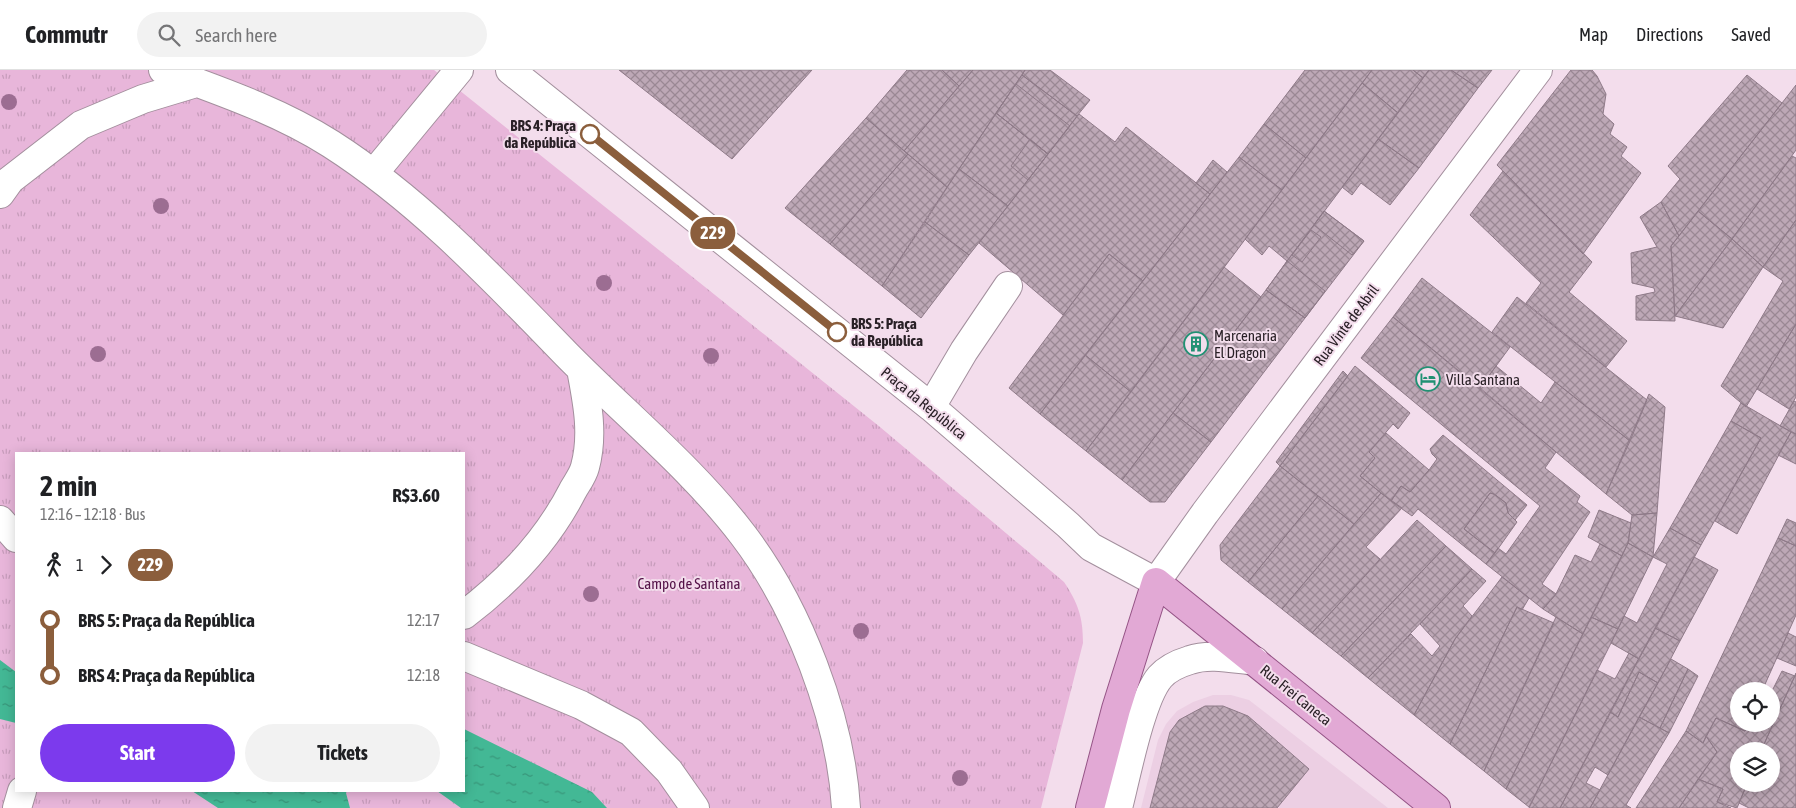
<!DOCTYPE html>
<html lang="en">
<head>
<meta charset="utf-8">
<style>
	:root { --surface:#fff; --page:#f2f2f2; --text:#202124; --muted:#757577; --line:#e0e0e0; --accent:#7c3aed }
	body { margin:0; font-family:"Asap Condensed",sans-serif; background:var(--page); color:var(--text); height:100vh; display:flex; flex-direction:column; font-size:19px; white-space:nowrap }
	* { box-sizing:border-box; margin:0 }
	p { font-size:16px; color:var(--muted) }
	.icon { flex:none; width:28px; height:28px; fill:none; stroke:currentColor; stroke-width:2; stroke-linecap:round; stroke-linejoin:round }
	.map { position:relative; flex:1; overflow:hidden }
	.details { position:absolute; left:15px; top:382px; width:450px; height:340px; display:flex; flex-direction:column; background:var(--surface); border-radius:0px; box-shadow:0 2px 12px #0003 }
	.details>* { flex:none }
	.badge { padding:0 10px; border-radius:16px; font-size:18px; line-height:32px }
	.tools { position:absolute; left:1730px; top:612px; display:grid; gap:10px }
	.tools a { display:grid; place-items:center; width:50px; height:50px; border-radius:50%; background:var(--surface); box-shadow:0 2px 12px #0003; font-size:25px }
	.map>.badge { position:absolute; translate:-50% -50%; box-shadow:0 0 0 2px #fff }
	.legs { display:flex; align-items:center; gap:8px; height:55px; padding:0 25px; font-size:16px }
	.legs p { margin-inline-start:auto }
	.head { display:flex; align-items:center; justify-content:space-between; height:85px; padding:0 25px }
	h1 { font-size:28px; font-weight:700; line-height:38px }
	.primary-button { display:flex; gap:10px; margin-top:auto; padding:10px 25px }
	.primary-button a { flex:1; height:58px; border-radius:30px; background:var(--accent); color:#fff; font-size:20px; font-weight:700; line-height:58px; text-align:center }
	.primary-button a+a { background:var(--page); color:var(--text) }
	ul { padding:0 25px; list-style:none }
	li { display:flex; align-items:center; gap:18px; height:55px; font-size:19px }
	li i { display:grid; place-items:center; width:8px; height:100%; margin:0 6px; background:currentColor }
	li i::after { content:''; width:12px; height:12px; margin:-6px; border:4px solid; border-radius:50%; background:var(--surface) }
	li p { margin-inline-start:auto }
	li:first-child i { background:linear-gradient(#0000 50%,currentColor 0) }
	li:last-child i { background:linear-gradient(currentColor 50%,#0000 0) }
	header { display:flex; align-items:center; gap:30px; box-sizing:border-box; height:70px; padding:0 25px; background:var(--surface); border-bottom:1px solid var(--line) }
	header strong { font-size:24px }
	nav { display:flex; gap:28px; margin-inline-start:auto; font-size:18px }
	.search { width:350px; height:45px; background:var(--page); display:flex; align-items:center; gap:12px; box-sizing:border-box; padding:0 18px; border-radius:28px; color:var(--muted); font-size:19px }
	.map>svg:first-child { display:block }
	.built { fill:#eccfe3 }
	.park { fill:url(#park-tufts); fill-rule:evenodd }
	.water { fill:url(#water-ripples) }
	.building { fill:url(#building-cross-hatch); stroke:#8e7a88 }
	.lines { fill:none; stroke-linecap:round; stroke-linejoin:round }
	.minor-casing { stroke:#a38f9d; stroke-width:30 }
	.major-casing { stroke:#955486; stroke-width:30 }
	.minor { stroke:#fff; stroke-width:28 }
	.major { stroke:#e2a9d5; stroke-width:28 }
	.tree { fill:#9c6d92 }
	.line-1-casing { stroke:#fff; stroke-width:11 }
	.line-1 { stroke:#8b5e3c; stroke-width:8 }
	.stop-1-dot { fill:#fff; stroke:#8b5e3c; stroke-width:2.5 }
	.labels { text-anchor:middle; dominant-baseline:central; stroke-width:4; stroke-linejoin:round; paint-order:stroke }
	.stop-label { font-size:15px; font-weight:bold; fill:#292026; stroke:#f3ddec; text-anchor:end }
	.street-label { font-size:15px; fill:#292026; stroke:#f3ddec }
	.poi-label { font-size:15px; fill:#292026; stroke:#f3ddec; text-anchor:start }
	.park-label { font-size:15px; fill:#541248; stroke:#f3ddec }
</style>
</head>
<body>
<header>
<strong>Commutr</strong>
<div class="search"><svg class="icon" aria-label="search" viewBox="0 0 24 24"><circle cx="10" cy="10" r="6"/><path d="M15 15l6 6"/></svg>Search here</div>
<nav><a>Map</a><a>Directions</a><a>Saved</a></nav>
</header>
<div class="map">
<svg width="1796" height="738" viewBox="0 0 1796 738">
	<defs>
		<pattern id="park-tufts" width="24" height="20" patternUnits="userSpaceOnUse" patternTransform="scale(1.25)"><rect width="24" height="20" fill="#e8b6da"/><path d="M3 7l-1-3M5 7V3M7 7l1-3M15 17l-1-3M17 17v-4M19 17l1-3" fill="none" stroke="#c79cbb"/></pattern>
		<pattern id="water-ripples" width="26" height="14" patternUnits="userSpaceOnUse" patternTransform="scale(1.25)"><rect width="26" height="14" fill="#43b895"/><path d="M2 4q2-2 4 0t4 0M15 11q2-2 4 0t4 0" fill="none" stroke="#389579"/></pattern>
		<pattern id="building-cross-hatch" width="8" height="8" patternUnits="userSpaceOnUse" patternTransform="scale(1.25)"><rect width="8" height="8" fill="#bda8b6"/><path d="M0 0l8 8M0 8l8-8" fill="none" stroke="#9a8894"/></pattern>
	</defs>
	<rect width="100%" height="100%" fill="#f3ddec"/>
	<path class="built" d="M1213,625H1231L1249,630L1388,738H1141L1158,670L1166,654L1177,641L1193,632Z"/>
	<path class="park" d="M0,0H434L880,357L1064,512C1078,533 1083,547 1083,573L1041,738H0ZM16,384H464V721H16Z"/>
	<path class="water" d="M0,590L16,602V653L0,649Z
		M464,659L592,722L607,738H461L437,721H464Z
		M192,721H347L346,723L350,738H218Z"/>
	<path class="building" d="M619,0H812L732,89Z
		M907,0H942L959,16L904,81L866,48Z
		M942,0H973L959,16Z
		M973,0H1025L947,117L904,81Z
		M1025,0H1050L1090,30L1077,46L1022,5Z
		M1305,0H1372L1306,88L1264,54Z
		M1372,0H1413L1423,8L1398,43L1362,13Z
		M1413,0H1429L1423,8Z
		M1429,0H1451L1478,18L1419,98L1378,69Z
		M1451,0H1492L1478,18Z
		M1571,0H1592L1597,6L1606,24L1603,44L1614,54L1610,64L1627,77L1621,86L1641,103L1583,184L1497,95Z
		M1022,5L1077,46L1048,84L996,43Z
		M1747,5L1782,33L1679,166L1661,132L1680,109L1668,96Z
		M1362,13L1398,43L1287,191L1269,176L1262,185L1245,169Z
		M1016,14L1070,56L1048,84L996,43Z
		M1796,15V80L1732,169L1698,141Z
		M996,43L1048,84L1008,136L959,99Z
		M1079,44L1115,72L1126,57L1210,124L1143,211L1109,184L1063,245L979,173Z
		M866,48L908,84L830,174L785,138Z
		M1264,54L1306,88L1282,120L1239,87Z
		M1030,69L1048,84L1028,110L1011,96Z
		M1378,69L1419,98L1390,135L1361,113L1352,125L1342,117Z
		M908,84L947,117L882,216L830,174Z
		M1792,86L1796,88V150L1763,197L1732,169Z
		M1239,87L1282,120L1131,322L1085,285Z
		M1213,90L1227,102L1210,124L1196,113Z
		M959,99L1008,136L969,185L925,152Z
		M1503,101L1592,192L1569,222L1627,271L1606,297L1526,233L1541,213L1470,145Z
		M1661,132L1679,166L1671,176L1675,251L1636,250V226L1655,222L1654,218L1632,213L1631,183L1657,177L1640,147Z
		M1324,141L1364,171L1305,248L1266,220Z
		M1324,141L1364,171L1352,185L1314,155Z
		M1698,141L1732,169L1675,246L1671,176Z
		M1796,150V254L1746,337L1721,316L1783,211L1763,197Z
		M925,152L969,185L921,248L882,216Z
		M1311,160L1321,167L1302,192L1292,185Z
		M1732,169L1763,197L1723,258L1675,246Z
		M1109,184L1143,211L1040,344L1009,318Z
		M1287,191L1325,221L1305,248L1266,220Z
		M1224,197L1261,227L1122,410L1086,381Z
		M1422,208L1510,277L1480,318L1393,247Z
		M1266,220L1305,248L1211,372L1173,343Z
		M1517,227L1647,330L1630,371L1492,262Z
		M1393,247L1556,382L1545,398L1580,426L1577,432L1590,442L1542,514L1556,524L1543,539L1486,494L1498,478L1506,484L1540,436L1361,288Z
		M1796,254V327L1789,339L1757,319Z
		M1085,285L1131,322L1086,381L1040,344Z
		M1355,296L1410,343L1398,359L1393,354L1369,382L1375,388L1360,406L1381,423L1354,454L1280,396Z
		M1496,296L1541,333L1555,312L1630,371L1606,424L1480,318Z
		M1343,301L1348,306L1280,396L1276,392Z
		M1649,324L1665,337L1657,443L1632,445L1606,424Z
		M1794,331L1796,332V364L1780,356Z
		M1741,333L1791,362L1737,464L1715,451L1761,368L1731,351Z
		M1173,343L1211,372L1165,432H1150L1122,410Z
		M1731,351L1761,368L1701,475L1670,458Z
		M1791,362L1796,364V394L1778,385Z
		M1386,363L1429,400L1410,422L1401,416L1391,431L1360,406L1375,388L1369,382Z
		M1443,365L1527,435L1515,450L1508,443L1506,433L1494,424L1490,423L1464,459L1495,483L1486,494L1418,439L1412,446L1391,431L1401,416L1410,422L1429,400L1437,389L1432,384L1430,379Z
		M1280,396L1318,426L1248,512L1221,490L1220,475Z
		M1381,423L1402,438L1366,477L1380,489L1312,563L1282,539Z
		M1490,423L1494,424L1506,433L1508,443L1517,452L1495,483L1464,459Z
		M1318,426L1354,454L1282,539L1248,512Z
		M1599,440L1631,453L1628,473L1622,486L1588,467Z
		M1657,443L1653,487L1628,473L1632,445Z
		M1787,449L1796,453V476L1778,468Z
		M1417,450L1446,476L1341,586L1312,563Z
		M1670,458L1701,475L1639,589L1611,573L1624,546L1637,553L1667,494L1653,487Z
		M1778,468L1796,476V545L1762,621H1739V654H1748L1745,661L1716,648L1703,673L1686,661Z
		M1628,473L1653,487L1618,559L1591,547Z
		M1600,474L1622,486L1583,564L1543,539L1556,524L1575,485L1591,492Z
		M1446,476L1472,499L1368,608L1341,586Z
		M1694,487L1718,500L1680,571L1655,558Z
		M1472,499L1486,511L1463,536L1472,546L1455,569L1414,645L1368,608L1411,564L1432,586L1440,576L1420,554Z
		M1502,507L1529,528L1522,540L1517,537L1450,674L1414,645L1455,569Z
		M1517,537L1554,553L1484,701L1450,674Z
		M1556,547L1583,564L1506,719L1484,701Z
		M1591,547L1618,559L1529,737L1506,719Z
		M1655,558L1680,571L1658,613L1639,602L1618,647L1610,642Z
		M1788,563L1796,567V596L1777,588Z
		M1629,583L1639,589L1560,738H1529L1597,600L1615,609Z
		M1671,589L1688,599L1660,658L1639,647Z
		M1688,599L1698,606L1669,663L1660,658Z
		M1782,601L1795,606L1773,654L1771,653V623Z
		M1639,602L1658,613L1608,705L1595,697L1586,713L1600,720L1590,738H1560L1610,642L1618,647Z
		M1796,603V738H1749L1739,733L1747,714H1771V681H1761Z
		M1205,636H1223L1248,646L1309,699L1277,738H1150L1170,662L1179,650Z
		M1639,647L1669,663L1626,735L1631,738H1590Z
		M1716,648L1745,661L1748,654H1773L1761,681H1739V714H1747L1737,738L1717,732L1723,719L1698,709L1717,682L1706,666Z
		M1686,661L1703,673L1706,666L1717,682L1679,738H1636Z
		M1698,709L1723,719L1717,732L1731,738H1679Z"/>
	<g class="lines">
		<g class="minor-casing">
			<path id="minor" d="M163,0C220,21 279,41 331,74C420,131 493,209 566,284C625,344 692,398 743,465C798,537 841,648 846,738
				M510,0L931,337L1068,455L1091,477L1156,512L1205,443L1538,0
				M374,103L459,0
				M0,124L10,110L81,55L143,29L196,13
				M931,337L964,281L1008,216
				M0,450L16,468
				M464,545C509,511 547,471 573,420C577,413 583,405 585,397C594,364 587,331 581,299
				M464,586L581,635L631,662L669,701L695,738
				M17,738L22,721
				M1118,738C1126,707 1141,629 1160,607C1167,599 1180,593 1190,590C1210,583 1234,589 1255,591"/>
		</g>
		<g class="major-casing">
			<path id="major" d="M1090,738L1116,639L1156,512L1436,738"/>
		</g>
		<use href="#minor" class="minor"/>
		<use href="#major" class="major"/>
	</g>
	<g class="tree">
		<circle cx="9" cy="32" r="8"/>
		<circle cx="161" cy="136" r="8"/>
		<circle cx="604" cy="213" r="8"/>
		<circle cx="98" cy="284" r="8"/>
		<circle cx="711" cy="286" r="8"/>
		<circle cx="591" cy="524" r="8"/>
		<circle cx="861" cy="561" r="8"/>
		<circle cx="960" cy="708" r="8"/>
	</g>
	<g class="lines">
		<g class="line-1-casing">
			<path id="line-1" d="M590,64L837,262"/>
		</g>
		<use href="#line-1" class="line-1"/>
	</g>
	<defs>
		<g id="building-ring" transform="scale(1.25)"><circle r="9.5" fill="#f3ddec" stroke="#219173" stroke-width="1.5"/><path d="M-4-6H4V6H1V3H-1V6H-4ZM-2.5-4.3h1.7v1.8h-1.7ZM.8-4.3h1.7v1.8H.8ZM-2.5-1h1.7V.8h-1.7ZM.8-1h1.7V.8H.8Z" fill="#219173"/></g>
		<g id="hotel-ring" transform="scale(1.25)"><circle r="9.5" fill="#f3ddec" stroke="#219173" stroke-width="1.5"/><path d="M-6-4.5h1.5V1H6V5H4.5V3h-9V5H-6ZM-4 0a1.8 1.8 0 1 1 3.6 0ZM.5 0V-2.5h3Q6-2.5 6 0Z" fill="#219173"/></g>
	</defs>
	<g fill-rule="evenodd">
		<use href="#building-ring" x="1196" y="274"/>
		<use href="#hotel-ring" x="1428" y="309"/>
	</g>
	<g class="stop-1-dot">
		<circle cx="590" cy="64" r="9"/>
		<circle cx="837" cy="262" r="9"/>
	</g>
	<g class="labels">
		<g class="stop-label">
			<text x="576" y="55">BRS 4: Praça<tspan x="576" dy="17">da República</tspan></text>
			<text x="851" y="253" text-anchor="start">BRS 5: Praça<tspan x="851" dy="17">da República</tspan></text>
		</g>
		<g class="street-label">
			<text transform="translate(1346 255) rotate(-53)">Rua Vinte de Abril</text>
			<text transform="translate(924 333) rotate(39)">Praça da República</text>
			<text transform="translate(1296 625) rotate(39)">Rua Frei Caneca</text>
		</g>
		<g class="poi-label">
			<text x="1214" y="265">Marcenaria<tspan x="1214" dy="17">El Dragon</tspan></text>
			<text x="1446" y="309">Villa Santana</text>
		</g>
		<g class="park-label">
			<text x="689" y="513">Campo de Santana</text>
		</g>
	</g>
</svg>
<div class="tools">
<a><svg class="icon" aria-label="locate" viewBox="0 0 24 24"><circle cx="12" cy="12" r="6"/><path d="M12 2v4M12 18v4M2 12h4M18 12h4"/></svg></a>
<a><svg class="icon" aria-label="layers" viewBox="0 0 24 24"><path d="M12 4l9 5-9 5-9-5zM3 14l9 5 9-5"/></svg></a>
</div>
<b class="badge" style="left:713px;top:163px;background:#8b5e3c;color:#fff">229</b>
<section class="details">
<div class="head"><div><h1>2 min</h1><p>12:16 – 12:18 · Bus</p></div><b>R$3.60</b></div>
<div class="legs"><svg class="icon" aria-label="walk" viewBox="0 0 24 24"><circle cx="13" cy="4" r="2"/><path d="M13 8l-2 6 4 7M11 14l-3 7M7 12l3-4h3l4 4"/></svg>1<svg class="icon" aria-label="forward" viewBox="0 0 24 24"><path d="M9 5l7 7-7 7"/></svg><b class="badge" style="background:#8b5e3c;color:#fff">229</b></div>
<ul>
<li><i style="color:#8b5e3c"></i><b>BRS 5: Praça da República</b><p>12:17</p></li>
<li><i style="color:#8b5e3c"></i><b>BRS 4: Praça da República</b><p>12:18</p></li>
</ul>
<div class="primary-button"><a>Start</a><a>Tickets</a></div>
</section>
</div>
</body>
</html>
